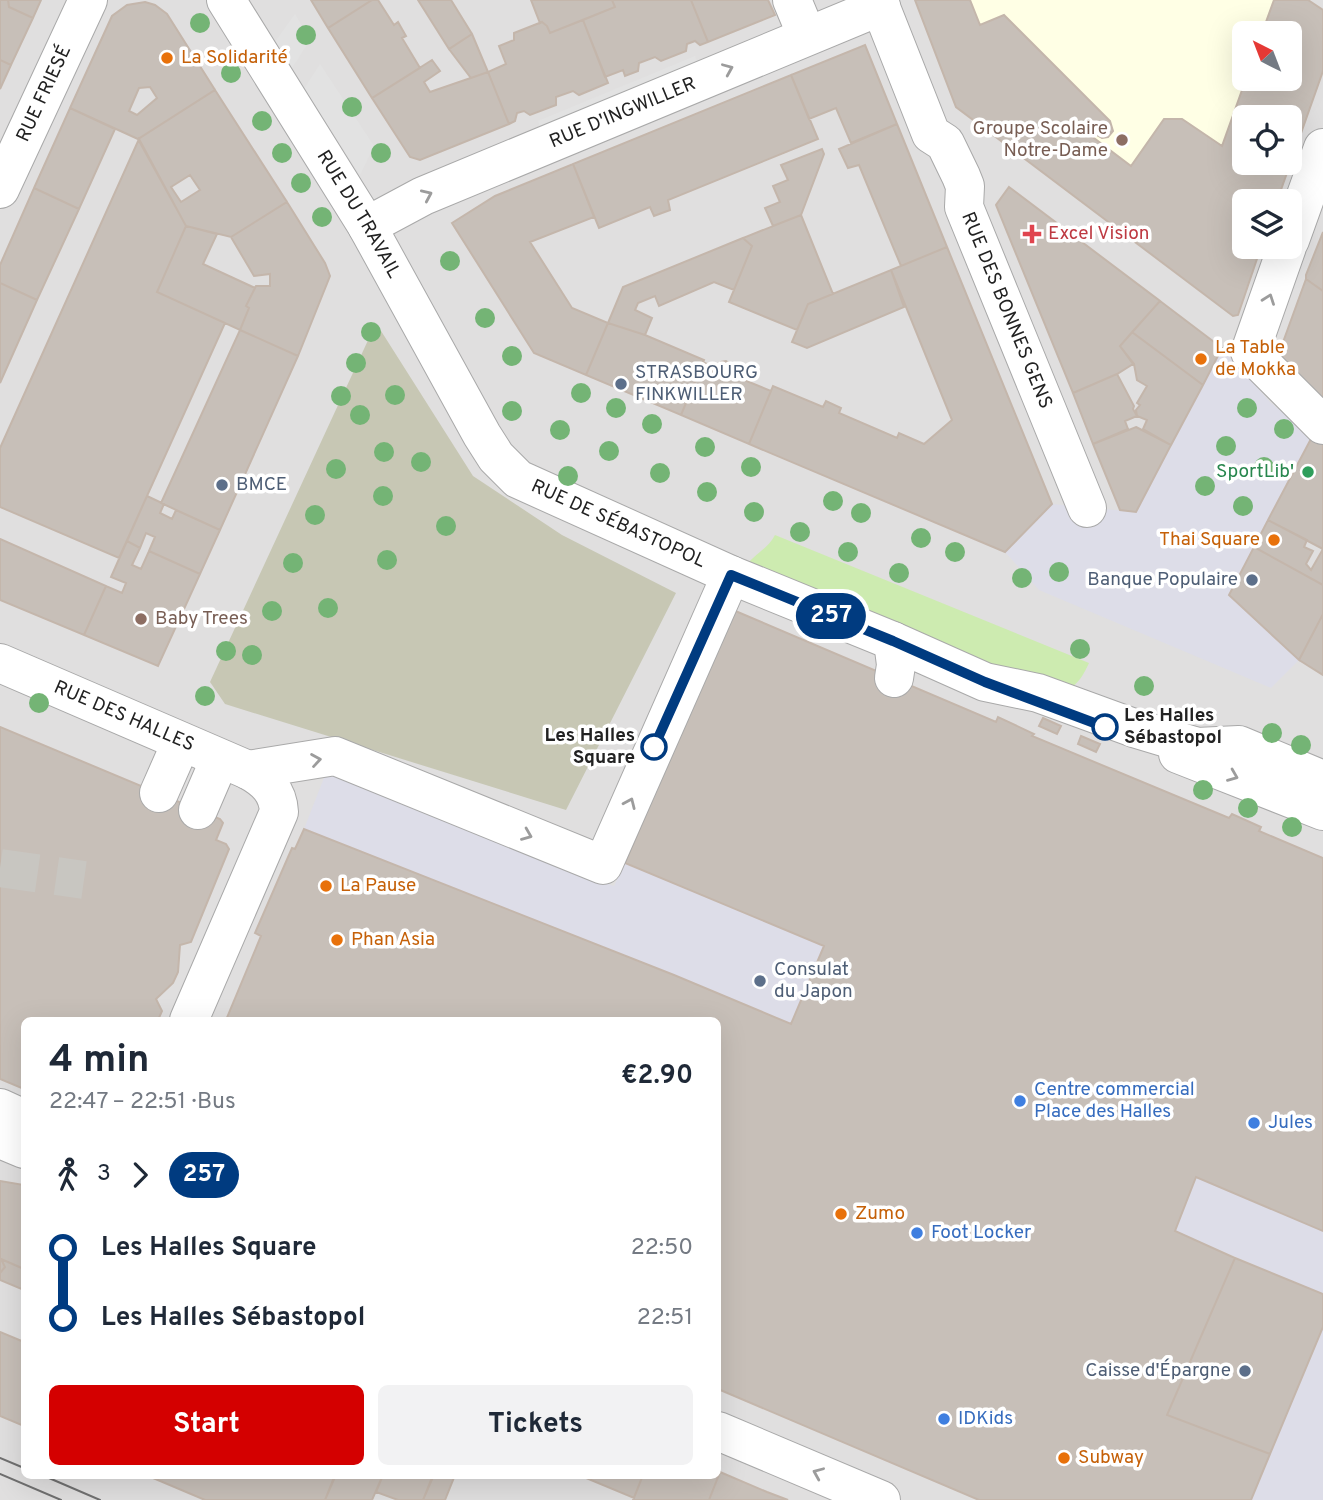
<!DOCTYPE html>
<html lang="en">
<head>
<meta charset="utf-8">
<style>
	:root { --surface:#fff; --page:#f2f2f3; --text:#1f2937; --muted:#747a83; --accent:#d40000 }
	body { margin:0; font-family:Overpass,sans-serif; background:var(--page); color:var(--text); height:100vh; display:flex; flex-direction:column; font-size:26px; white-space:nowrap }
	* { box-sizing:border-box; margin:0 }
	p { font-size:23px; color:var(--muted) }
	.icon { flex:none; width:38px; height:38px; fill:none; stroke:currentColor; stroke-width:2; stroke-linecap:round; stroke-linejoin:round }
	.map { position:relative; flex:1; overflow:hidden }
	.sheet { position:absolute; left:21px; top:1017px; width:700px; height:462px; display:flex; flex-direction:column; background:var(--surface); border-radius:10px; box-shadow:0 7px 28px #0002 }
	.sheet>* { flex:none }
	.badge { padding:0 14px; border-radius:23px; font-size:24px; line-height:46px }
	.needle { width:46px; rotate:318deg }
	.fabs { position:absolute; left:1232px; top:21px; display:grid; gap:14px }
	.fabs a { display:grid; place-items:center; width:70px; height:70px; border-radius:10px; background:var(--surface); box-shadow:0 7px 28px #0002; font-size:35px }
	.map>.badge { position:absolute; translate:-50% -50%; box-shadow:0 0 0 4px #fff }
	.legs { display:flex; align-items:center; gap:10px; height:77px; padding:0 28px; font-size:23px }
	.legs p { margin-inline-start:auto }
	.head { display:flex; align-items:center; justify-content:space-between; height:119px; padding:0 28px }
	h1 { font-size:38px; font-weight:700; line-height:52px }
	.primary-button { display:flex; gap:14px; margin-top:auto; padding:14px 28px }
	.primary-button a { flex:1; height:80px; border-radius:10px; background:var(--accent); color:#fff; font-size:28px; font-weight:700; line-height:80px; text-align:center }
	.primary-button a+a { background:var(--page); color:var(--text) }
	ul { padding:0 28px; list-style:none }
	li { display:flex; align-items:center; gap:24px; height:70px; font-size:26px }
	li i { display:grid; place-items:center; width:10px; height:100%; margin:0 9px; background:currentColor }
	li i::after { content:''; width:18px; height:18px; margin:-9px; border:5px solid; border-radius:50%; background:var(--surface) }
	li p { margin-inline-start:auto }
	li:first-child i { background:linear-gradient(#0000 50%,currentColor 0) }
	li:last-child i { background:linear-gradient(currentColor 50%,#0000 0) }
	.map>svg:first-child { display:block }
	.residential { fill:#e0dfdf; fill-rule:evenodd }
	.education { fill:#ffffe5; fill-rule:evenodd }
	.construction { fill:#c7c7b4 }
	.grass { fill:#cdebb0 }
	.parking { fill:#e2e2e2 }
	.plaza { fill:#dddde8 }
	.building { fill:#c7bfb8; stroke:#c4b6ab; stroke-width:2; fill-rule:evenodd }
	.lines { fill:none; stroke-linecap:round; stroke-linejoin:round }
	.minor-tunnel { stroke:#c8c6c1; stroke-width:38; stroke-dasharray:38 19; stroke-linecap:butt }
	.minor-casing { stroke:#a9a9a9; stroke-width:40 }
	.minor { stroke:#fff; stroke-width:38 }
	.tram { stroke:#707070; stroke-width:2 }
	.tree { fill:#74b475 }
	.oneway { stroke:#9c9c9c }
	.line-1-casing { stroke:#fff; stroke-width:16 }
	.line-1 { stroke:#003b80; stroke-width:10 }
	.food-dot { fill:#e8710a; stroke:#fff; stroke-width:2.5 }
	.education-dot { fill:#8d6e63; stroke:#fff; stroke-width:2.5 }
	.health-dot { fill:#e0444e; stroke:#fff; stroke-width:2.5 }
	.service-dot { fill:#5c6f8a; stroke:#fff; stroke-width:2.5 }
	.leisure-dot { fill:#2e9e5b; stroke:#fff; stroke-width:2.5 }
	.stop-1-dot { fill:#fff; stroke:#003b80; stroke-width:3.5 }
	.shop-dot { fill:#3f7fe0; stroke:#fff; stroke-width:2.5 }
	.labels { text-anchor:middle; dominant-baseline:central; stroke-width:7; stroke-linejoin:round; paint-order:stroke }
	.food-label { font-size:19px; fill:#c56008; stroke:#fff; text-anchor:start }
	.street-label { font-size:19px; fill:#222; stroke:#fff }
	.education-label { font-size:19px; fill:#785e54; stroke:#fff; text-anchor:end }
	.health-label { font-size:19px; fill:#be3a42; stroke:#fff; text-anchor:start }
	.service-label { font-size:19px; fill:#4e5e75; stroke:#fff; text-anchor:start }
	.leisure-label { font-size:19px; fill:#27864d; stroke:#fff; text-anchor:end }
	.stop-label { font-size:19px; font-weight:bold; fill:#222; stroke:#fff; text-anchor:start }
	.shop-label { font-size:19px; fill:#366cbe; stroke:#fff; text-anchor:start }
</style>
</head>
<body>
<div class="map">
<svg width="1323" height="1500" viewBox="0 0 1323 1500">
	<rect width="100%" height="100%" fill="#f2efe9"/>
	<path class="residential" d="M0,0H1323V1500H0ZM1244,33H1290V79H1244ZM1244,117H1290V163H1244ZM1244,201H1290V247H1244ZM24,1020H718V1475H24Z"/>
	<path class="education" d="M915,0H1308L1323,10V71L1277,201H1244V247H1261L1238,315L1233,316L956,107ZM1244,33H1290V79H1244ZM1244,117H1290V163H1244Z"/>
	<path class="construction" d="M376,323L473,476L562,535L676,593L566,810L225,704L210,682Z"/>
	<path class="grass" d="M775,535L1089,663C1082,678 1077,686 1061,693L745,567C754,554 768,549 775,535Z"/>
	<path class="parking" d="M295,14L310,40L292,68L275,42Z
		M695,56L700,69L542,133L538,121Z
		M320,64L374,146L360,175L304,89Z"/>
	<path class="plaza" d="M1222,348L1270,402L1312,437L1229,594L1299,660L1271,688L1039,590L1005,552L1052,504L1136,512Z
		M329,765L611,885L614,886L625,863L824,946L791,1024L674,975L304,829Z
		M1196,1177L1323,1231V1294L1175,1231Z
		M1323,1327V1500H1251L1270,1454Z"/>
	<path class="building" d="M0,0H8L9,7L33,18L11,65L0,60Z
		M8,0H41L33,18L9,7Z
		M311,0H372L328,28Z
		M372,0H378L394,25L398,22L406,36L402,38L420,68L372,98L328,28Z
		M418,0H451L472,34L449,49Z
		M531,0H612L615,7L550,33L547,26L542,22L540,23Z
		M612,0H691L708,42L700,45L695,41L687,44L686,51L661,61L655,57L639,63L638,71L625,76L623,70L605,77L583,20L615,7Z
		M691,0H768L775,15L708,42Z
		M915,0H970L980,25L1004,15L1110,121L1113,131L1108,137L1102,138L1093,133L1090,135L1131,166L1164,119H1182L1222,146L1246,79H1290V33H1262L1274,0H1308L1323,10V71L1277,201H1244V247H1261L1238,315L1233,316L956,107ZM1244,117H1290V163H1244Z
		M145,2L155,5L167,14L215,90L138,139L70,108L112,16L127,5ZM150,87L157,98L137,115L129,111L139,88Z
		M583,20L608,83L579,95L573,91L556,97V105L530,115L524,111L517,113L515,121L509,124L488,72L506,64L499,46L514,40V33L542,22L547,26L550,33Z
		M472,34L488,72L471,78L449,49Z
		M865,45L897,124L851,143L836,108L809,119L791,75Z
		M0,60L11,65L0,89Z
		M432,60L440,71L424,82L430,92L488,72L509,124L420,160L410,157L372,98Z
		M791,75L818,139L668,200L670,210L654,216L650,207L599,228L573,164Z
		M215,90L287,202L231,237L186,226L138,139ZM190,175L200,190L181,202L171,187Z
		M70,108L115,129L79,209L34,188Z
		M897,124L947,247L901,266L859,165L848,168L839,149Z
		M139,139L186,226L157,292L225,323L119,558L0,507V448Z
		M822,149L824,154L801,215L773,226L765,208L780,202L773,186L788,180L781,165Z
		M573,164L594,217L530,242L572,308L608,323L586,375L534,353L452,223L495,196Z
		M1009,187L1160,301L1120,346L1133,364L1117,374L1073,393L996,205Z
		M34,188L79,209L37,300L0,283V265Z
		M287,202L325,263L330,276L298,356L240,330L249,308L246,306L256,286H270V274L254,276L231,237Z
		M801,215L833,294L808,304L797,330L729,302L752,246L743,238Z
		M186,226L217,234L203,264L255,288L246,306L249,308L240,330L157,292Z
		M1323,232V291L1306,279V275Z
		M743,238L752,246L734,290L714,282L659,306L655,296L638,303L635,310L652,318L645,335L608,323L623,287Z
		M947,247L1052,504L1005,552L749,444L773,386L823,407L826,401L841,408L839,413L897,438L899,433L924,444L952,420L891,270Z
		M891,270L904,307L807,348L792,342L808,304Z
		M1306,279L1323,291V401L1278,356Z
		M0,283L37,300L0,383Z
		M1160,301L1222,348L1203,385L1132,332Z
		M608,323L645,335L704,360L681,415L586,375Z
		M240,330L298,356L220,530L161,503Z
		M1132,332L1203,385L1171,445L1143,429L1147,420L1137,416L1136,410L1140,405L1137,403L1147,386L1137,380L1134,364L1120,346Z
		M726,361L733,365L732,375L771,391L749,444L681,415L703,362L717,369L721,362Z
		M1117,374L1134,406L1133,409L1137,416L1125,421L1128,429L1093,444L1073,393Z
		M1136,427L1171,445L1136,512L1120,510L1093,444Z
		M1312,437L1323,444V549L1268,520Z
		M147,496L164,504L160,513L172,519L176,510L220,530L200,574L149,551L155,537L146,533L140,548L127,541Z
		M1268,520L1307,540L1304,547L1313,551L1306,564L1311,570L1323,549V585L1254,547Z
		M0,539L106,586L84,635L0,600Z
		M127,541L140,548L132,565L141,569L149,551L200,574L158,666L84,635L106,586L122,593L126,583L111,577Z
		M1254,547L1323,585V614L1299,660L1229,595Z
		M733,610L996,722L998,717L1034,734L1032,736L1229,818L1232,814L1261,827L1259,831L1323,858V1231L1196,1177L1175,1231L1235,1258L1167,1415L1270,1454L1251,1500H979L718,1389V1020H226L261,936L255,933L292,848L295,849L304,829L674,975L791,1024L824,946L625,863Z
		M1323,614V675L1299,660Z
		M1043,718L1061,726L1057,734L1039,726Z
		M0,727L220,819L223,823L216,840L226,844L229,849L191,942L180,945L178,972L173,983L156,999L162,1011L158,1020H24V1089L0,1079Z
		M1081,736L1100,744L1096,752L1078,744Z
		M0,1181L24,1185V1269L1,1259L5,1267L0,1273Z
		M1235,1258L1323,1294V1327L1270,1454L1167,1415Z
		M1,1259L24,1269V1290L0,1280V1273L5,1267Z
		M0,1332L24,1342V1426L0,1416Z
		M718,1471L720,1472L709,1500H633L643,1475H718Z
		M720,1472L767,1492L788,1500H709Z
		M146,1475H331L335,1477L325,1500H205Z
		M335,1475H383L372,1500H325Z
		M383,1475H430L433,1477L423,1500H398L376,1492Z
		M433,1475H455L445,1500H423Z
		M579,1475H643L634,1498Z"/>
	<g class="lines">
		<path class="minor-tunnel" d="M0,868L84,880"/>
		<g class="minor-casing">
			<g id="minor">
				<path id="s1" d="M226,0L367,226L482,435L496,457L518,479L731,575L893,641L985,682L1038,693L1134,728L1197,747L1239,745L1323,780"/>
				<path d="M792,0L807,36"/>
				<path id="s2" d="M878,0L931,134L945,143L961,176L965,186L964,207L1087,508"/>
				<path id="s3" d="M0,189L88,0"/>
				<path id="s4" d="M367,226L423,196L881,6"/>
				<path d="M1290,240L1323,148"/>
				<path d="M1287,247L1250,352L1323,425"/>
				<path d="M893,641L896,665L894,678"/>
				<path id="s5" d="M0,663L248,770C266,780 278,791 279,812L189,1020"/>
				<path d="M1178,754L1323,811"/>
				<path d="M248,770L335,756L603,865L731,575"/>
				<path d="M159,793L181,743"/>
				<path d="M198,810L220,759"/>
				<path d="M0,1108L24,1119"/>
				<path d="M0,1139L24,1149"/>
				<path d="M718,1431L881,1500"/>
			</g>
		</g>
		<use href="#minor" class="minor"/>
		<path class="tram" d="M0,1458L24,1468
			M0,1474L61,1500
			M42,1475L100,1500"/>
	</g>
	<g class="tree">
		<circle cx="200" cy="23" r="10"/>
		<circle cx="306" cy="35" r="10"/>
		<circle cx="231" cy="73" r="10"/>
		<circle cx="352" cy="107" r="10"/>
		<circle cx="262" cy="121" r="10"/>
		<circle cx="282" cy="153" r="10"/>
		<circle cx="381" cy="153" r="10"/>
		<circle cx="301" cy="183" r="10"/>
		<circle cx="322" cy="217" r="10"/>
		<circle cx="450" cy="261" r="10"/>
		<circle cx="485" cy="318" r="10"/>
		<circle cx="371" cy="332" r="10"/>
		<circle cx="512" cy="356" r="10"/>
		<circle cx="356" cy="363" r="10"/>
		<circle cx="581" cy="393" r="10"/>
		<circle cx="395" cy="395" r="10"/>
		<circle cx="341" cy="396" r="10"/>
		<circle cx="616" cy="408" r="10"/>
		<circle cx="1247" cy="408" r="10"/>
		<circle cx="512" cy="411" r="10"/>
		<circle cx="360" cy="415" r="10"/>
		<circle cx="652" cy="424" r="10"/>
		<circle cx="1284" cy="429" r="10"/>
		<circle cx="560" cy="430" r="10"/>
		<circle cx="1226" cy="446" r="10"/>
		<circle cx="705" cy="447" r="10"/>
		<circle cx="609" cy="451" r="10"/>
		<circle cx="384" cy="452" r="10"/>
		<circle cx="421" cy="462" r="10"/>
		<circle cx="751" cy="467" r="10"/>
		<circle cx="1264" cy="467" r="10"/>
		<circle cx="336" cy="469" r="10"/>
		<circle cx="660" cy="473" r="10"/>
		<circle cx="568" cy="476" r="10"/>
		<circle cx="1205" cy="486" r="10"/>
		<circle cx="707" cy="492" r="10"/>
		<circle cx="383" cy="496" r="10"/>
		<circle cx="833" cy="501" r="10"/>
		<circle cx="1243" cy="506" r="10"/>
		<circle cx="754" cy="512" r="10"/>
		<circle cx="861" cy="513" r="10"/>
		<circle cx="315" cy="515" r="10"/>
		<circle cx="446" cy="526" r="10"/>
		<circle cx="800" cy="532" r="10"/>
		<circle cx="921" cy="538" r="10"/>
		<circle cx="848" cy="552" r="10"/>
		<circle cx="955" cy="552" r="10"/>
		<circle cx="387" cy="560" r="10"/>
		<circle cx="293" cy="563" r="10"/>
		<circle cx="1059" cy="572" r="10"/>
		<circle cx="899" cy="573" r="10"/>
		<circle cx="1022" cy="578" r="10"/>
		<circle cx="328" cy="608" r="10"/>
		<circle cx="272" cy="611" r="10"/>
		<circle cx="1080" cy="649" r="10"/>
		<circle cx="226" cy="651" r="10"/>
		<circle cx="252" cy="655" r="10"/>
		<circle cx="1144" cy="686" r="10"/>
		<circle cx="205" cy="696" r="10"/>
		<circle cx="39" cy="703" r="10"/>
		<circle cx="1272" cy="733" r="10"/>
		<circle cx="1301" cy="745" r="10"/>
		<circle cx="1203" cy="790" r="10"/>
		<circle cx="1248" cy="808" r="10"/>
		<circle cx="1292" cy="827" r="10"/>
	</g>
	<defs><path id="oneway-chevron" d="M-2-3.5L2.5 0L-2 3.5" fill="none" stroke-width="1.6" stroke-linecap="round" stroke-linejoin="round" transform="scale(1.75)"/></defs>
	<g class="oneway">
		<use href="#oneway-chevron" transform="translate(728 69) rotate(-23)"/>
		<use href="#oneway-chevron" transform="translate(427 195) rotate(-24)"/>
		<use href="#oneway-chevron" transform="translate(1269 299) rotate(-70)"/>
		<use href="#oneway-chevron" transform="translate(316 760) rotate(-9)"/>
		<use href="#oneway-chevron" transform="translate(1233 776) rotate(22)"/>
		<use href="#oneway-chevron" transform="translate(630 803) rotate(-66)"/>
		<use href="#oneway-chevron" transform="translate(527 835) rotate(22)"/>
		<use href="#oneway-chevron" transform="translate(818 1473) rotate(-157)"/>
	</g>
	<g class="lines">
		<g class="line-1-casing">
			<path id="line-1" d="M654,747L731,575L893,641L985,682L1105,727"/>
		</g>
		<use href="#line-1" class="line-1"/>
	</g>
	<g class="food-dot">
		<circle cx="167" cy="58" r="7"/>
		<circle cx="1201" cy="359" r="7"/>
		<circle cx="1274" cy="540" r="7"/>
		<circle cx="326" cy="886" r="7"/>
		<circle cx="337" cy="940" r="7"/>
		<circle cx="841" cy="1214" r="7"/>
		<circle cx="1064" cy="1458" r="7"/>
	</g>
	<g class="education-dot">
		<circle cx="1122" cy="140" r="7"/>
		<circle cx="141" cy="619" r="7"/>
	</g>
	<path class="health-dot" d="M1028.5 223.5h7v7h7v7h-7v7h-7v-7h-7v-7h7z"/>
	<g class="service-dot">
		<circle cx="621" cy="384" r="7"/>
		<circle cx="222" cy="485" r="7"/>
		<circle cx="1252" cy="580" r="7"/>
		<circle cx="760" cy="981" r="7"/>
		<circle cx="1245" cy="1371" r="7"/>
	</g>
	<circle class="leisure-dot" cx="1308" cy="472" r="7"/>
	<g class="stop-1-dot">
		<circle cx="1105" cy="727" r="12"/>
		<circle cx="654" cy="747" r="12"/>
	</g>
	<g class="shop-dot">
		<circle cx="1020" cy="1101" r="7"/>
		<circle cx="1254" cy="1123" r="7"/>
		<circle cx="917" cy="1233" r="7"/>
		<circle cx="944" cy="1419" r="7"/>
	</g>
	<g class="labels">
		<g class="food-label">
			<text x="181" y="58">La Solidarité</text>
			<text x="1215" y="348">La Table<tspan x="1215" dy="22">de Mokka</tspan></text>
			<text x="1260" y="540" text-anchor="end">Thai Square</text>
			<text x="340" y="886">La Pause</text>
			<text x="351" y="940">Phan Asia</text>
			<text x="855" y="1214">Zumo</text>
			<text x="1078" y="1458">Subway</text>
		</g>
		<g class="street-label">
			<text stroke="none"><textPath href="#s3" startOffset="105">RUE FRIESÉ</textPath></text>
			<text stroke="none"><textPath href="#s4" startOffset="280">RUE D'INGWILLER</textPath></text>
			<text stroke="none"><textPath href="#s1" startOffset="252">RUE DU TRAVAIL</textPath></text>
			<text stroke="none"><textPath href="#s2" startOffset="341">RUE DES BONNES GENS</textPath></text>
			<text stroke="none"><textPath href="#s1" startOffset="672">RUE DE SÉBASTOPOL</textPath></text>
			<text stroke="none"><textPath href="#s5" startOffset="135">RUE DES HALLES</textPath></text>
		</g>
		<g class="education-label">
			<text x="1108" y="129">Groupe Scolaire<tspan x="1108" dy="22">Notre-Dame</tspan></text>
			<text x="155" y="619" text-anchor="start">Baby Trees</text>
		</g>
		<g class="health-label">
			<text x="1048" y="234">Excel Vision</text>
		</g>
		<g class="service-label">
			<text x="635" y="373">STRASBOURG<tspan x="635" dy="22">FINKWILLER</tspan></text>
			<text x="236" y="485">BMCE</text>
			<text x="1238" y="580" text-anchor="end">Banque Populaire</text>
			<text x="774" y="970">Consulat<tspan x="774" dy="22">du Japon</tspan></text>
			<text x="1231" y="1371" text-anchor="end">Caisse d'Épargne</text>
		</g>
		<g class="leisure-label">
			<text x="1294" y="472">SportLib'</text>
		</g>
		<g class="stop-label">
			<text x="1124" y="716">Les Halles<tspan x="1124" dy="22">Sébastopol</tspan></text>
			<text x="635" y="736" text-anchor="end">Les Halles<tspan x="635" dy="22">Square</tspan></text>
		</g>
		<g class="shop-label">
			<text x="1034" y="1090">Centre commercial<tspan x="1034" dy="22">Place des Halles</tspan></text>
			<text x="1268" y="1123">Jules</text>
			<text x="931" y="1233">Foot Locker</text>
			<text x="958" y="1419">IDKids</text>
		</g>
	</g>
</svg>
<div class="fabs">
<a><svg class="needle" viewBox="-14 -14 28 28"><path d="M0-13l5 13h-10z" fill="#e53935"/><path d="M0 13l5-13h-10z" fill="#747a83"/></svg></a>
<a><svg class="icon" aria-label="locate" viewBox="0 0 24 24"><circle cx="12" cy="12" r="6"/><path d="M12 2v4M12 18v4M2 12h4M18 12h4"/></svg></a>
<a><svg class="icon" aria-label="layers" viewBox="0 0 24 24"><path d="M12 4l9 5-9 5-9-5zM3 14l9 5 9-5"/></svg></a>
</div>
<b class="badge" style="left:831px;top:616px;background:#003b80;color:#fff">257</b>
<section class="sheet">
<div class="head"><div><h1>4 min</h1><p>22:47 – 22:51 · Bus</p></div><b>€2.90</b></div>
<div class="legs"><svg class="icon" aria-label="walk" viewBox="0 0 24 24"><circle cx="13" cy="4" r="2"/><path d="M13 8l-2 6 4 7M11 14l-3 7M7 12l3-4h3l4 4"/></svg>3<svg class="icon" aria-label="forward" viewBox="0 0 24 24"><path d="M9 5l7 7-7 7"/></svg><b class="badge" style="background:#003b80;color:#fff">257</b></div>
<ul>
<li><i style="color:#003b80"></i><b>Les Halles Square</b><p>22:50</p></li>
<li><i style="color:#003b80"></i><b>Les Halles Sébastopol</b><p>22:51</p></li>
</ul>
<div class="primary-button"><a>Start</a><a>Tickets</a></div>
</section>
</div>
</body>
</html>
